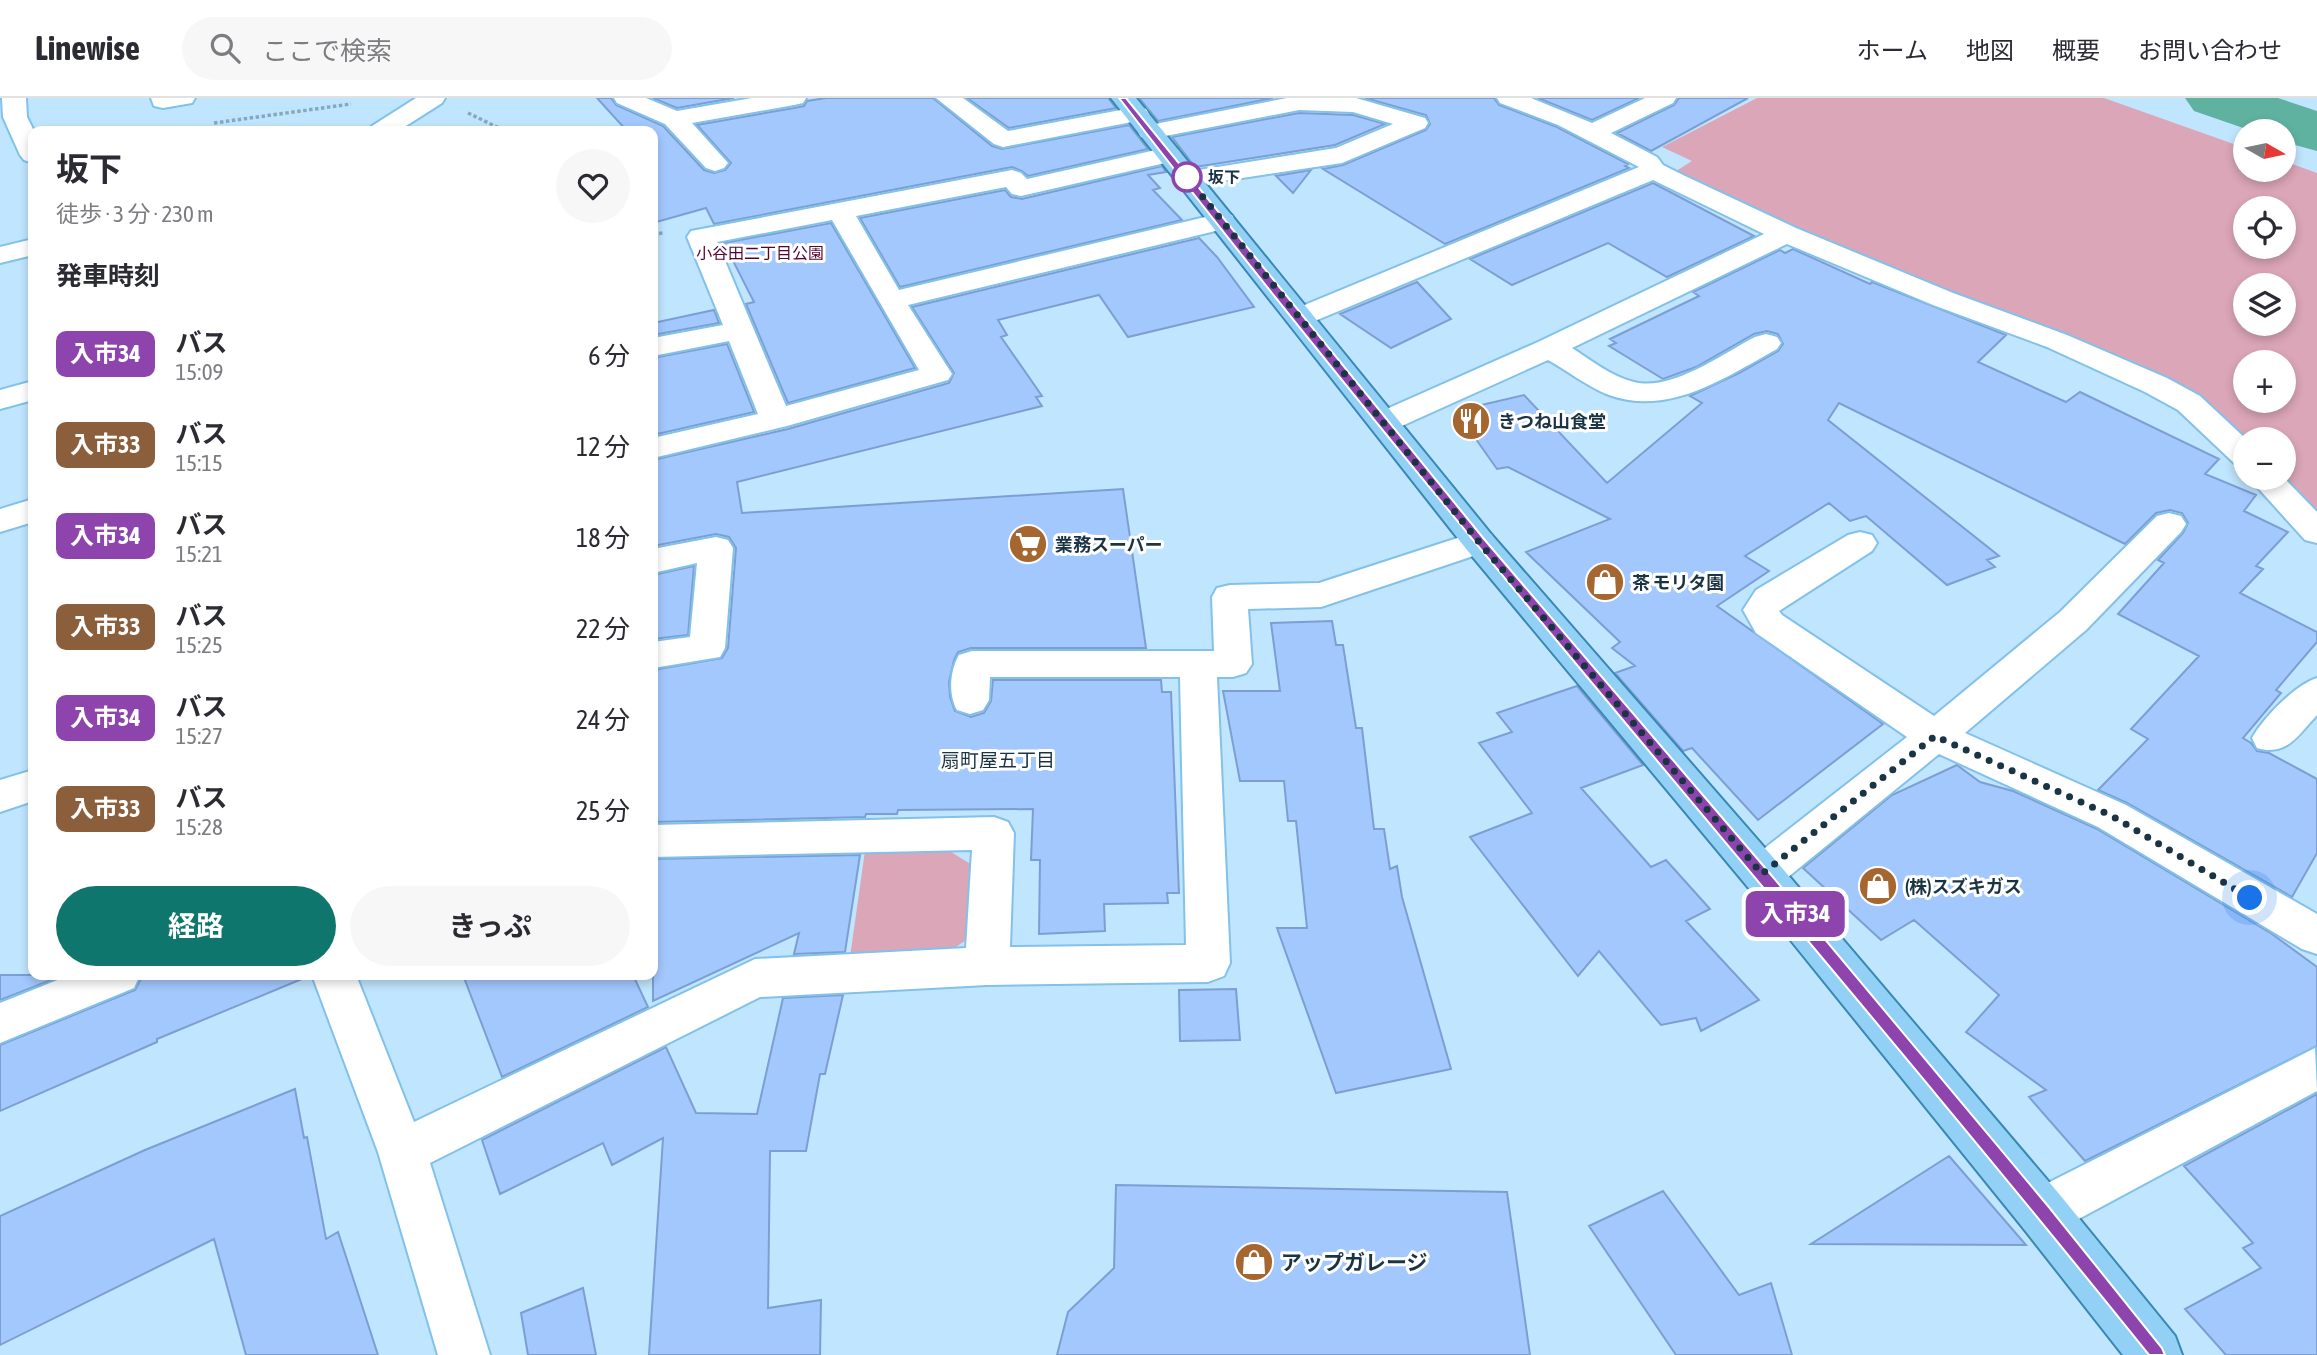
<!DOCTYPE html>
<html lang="ja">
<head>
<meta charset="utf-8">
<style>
	:root { --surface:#fff; --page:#f7f7f7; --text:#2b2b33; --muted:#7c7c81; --line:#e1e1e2; --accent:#0f766e }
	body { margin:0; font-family:"Asap Condensed","Noto Sans JP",sans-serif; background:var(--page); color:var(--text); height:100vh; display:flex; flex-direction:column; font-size:26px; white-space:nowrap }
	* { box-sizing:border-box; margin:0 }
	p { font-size:23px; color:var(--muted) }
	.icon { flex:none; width:38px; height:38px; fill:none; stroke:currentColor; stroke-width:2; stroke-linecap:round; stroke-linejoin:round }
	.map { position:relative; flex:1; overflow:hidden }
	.panel { position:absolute; left:28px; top:28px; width:630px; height:854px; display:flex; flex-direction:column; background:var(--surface); border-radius:14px; box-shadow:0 4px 10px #0003 }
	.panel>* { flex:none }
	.badge { padding:0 14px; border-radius:10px; font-size:24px; line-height:46px }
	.needle { width:46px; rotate:99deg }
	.buttons { position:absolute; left:2233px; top:21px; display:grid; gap:14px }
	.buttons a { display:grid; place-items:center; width:63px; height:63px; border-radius:50%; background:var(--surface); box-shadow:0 4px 10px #0003; font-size:35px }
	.you { position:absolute; width:35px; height:35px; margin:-18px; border:5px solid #fff; border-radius:50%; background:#1a73e8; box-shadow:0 0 0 10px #1a73e833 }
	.map>.badge { position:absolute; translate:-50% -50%; box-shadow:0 0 0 4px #fff }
	h2 { padding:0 28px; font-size:26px; line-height:63px }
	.round { display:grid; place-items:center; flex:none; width:74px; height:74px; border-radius:37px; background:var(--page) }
	.head { display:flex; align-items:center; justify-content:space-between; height:119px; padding:0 28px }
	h1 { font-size:33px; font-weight:700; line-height:52px }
	.cta { display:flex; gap:14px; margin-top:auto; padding:14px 28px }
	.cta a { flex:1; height:80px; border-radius:42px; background:var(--accent); color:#fff; font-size:28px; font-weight:700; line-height:80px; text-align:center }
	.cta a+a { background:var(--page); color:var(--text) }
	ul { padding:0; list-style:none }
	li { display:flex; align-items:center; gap:21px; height:91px; padding:0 28px }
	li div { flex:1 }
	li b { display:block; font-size:26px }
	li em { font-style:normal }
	li .badge { min-width:77px; font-weight:700; text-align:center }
	header { display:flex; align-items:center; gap:42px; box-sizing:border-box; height:98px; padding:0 35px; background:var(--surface); border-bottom:2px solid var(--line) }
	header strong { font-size:33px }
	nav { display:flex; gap:38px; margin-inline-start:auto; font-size:24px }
	.search { width:490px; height:63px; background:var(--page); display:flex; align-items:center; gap:18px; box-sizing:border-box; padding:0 24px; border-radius:38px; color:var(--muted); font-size:26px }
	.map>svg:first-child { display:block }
	.green { fill:#dba6b7; fill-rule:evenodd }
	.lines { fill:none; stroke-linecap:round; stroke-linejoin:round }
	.river { fill:#5fb2a0; fill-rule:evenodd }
	.building { fill:#a3c8fe; stroke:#7b9fd3; stroke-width:2 }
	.minor-casing { stroke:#82c1e9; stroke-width:4 }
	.major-casing { stroke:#3987b3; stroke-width:4 }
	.path { stroke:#86a8be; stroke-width:3.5; stroke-dasharray:3.5 2.5; stroke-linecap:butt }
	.minor { fill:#fff; fill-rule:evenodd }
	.major { fill:#92d1f5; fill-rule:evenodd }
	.line { fill:#8e44ad; stroke:#fff; stroke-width:2 }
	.walk { stroke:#1a3444; stroke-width:7; stroke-dasharray:0 12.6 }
	.stop-dot { fill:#fff; stroke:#8e44ad; stroke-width:3.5 }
	.labels { text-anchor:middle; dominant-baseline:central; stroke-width:6; stroke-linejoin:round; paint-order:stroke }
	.far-stop-label { font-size:16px; font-weight:bold; fill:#1a3444; stroke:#fff; text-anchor:start }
	.far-park-label { font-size:16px; fill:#55032c; stroke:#fff }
	.poi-label { font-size:18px; font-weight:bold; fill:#1a3444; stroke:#fff; text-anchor:start }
	.neighbourhood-label { font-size:19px; fill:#1a3444; stroke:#fff }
	.near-poi-label { font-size:21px; font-weight:bold; fill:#1a3444; stroke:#fff; text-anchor:start }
</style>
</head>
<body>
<header>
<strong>Linewise</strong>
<div class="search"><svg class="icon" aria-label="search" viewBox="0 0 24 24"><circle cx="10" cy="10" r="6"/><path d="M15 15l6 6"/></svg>ここで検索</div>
<nav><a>ホーム</a><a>地図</a><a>概要</a><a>お問い合わせ</a></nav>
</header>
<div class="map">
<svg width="2317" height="1257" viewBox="0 0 2317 1257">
	<rect width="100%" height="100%" fill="#c0e5fe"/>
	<path class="green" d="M1757,0H2104L2245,50V72H2284V63L2317,75V420L2278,380H2284V341H2245L2206,305L1889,172L1673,75L1692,63L1662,49ZM2245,110H2284V149H2245ZM2245,187H2284V226H2245ZM2245,264H2284V303H2245Z
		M948,752L972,767L966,842L943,858L850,859L865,753Z"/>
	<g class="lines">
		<path class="river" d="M2185,0H2278L2317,13V53L2284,44V33H2252L2194,13Z"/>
	</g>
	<path class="building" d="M597,0H611L616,7L663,28L704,72L714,75L725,72L731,65L697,27L794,10L804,8L807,3L826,0H933L992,48L1002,51L1129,27L1148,51L1028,78L1022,73L1012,69L714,126L706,110L653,125V33H627Z
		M653,0H734L677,10Z
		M967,0H1108L1116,10L1009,30Z
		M1139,0H1273L1158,23Z
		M1365,0H1494L1499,7L1557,29L1628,66L1625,68L1629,70L1445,146L1323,71L1343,67L1426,32L1430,26L1426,17Z
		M1538,0H1639L1592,22Z
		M1679,0H1748L1651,53L1617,35L1674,7Z
		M1299,15L1353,17L1385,26L1335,47L1195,69L1172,39Z
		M1162,68L1166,74L1148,77L1160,90L1153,92L1182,122L900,189L860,120L1005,92L1011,99L1022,101Z
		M1311,72L1293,95L1276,78Z
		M1653,85L1754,138L1667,179L1608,145L1512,187L1470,161Z
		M831,125L915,270L788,305L746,206L754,204L724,145Z
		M1199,140L1217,159L1254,209L1128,239L1099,197L998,222L1007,237L1001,239L1042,298L1036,299L1042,308L737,384L742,415L1123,391L1146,550H971L958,554L954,562L949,584L950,599L955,613L971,619L984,615L991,603L993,582H1161L1162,594H1171L1179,795H1167L1168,805L1104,806L1105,833L1039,836L1040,762H1031L1033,711L898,712L897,716H866L865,719L653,724V572L722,560L728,550L736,450L729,439L716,436L653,448V362L788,331L949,285L954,275L912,209Z
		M1793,151L1870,186L1872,184L2006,237L1978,264L2066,304L2080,294L2219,361L2205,376L2256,397L2244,413L2288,434L2256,468L2263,471L2240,495L2317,534V544L2276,592L2281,595L2243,640L2251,645L2257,653L2269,655L2317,681V755L2292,799L2127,705L2098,692L2148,641L2131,631L2199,558L2118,516L2164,465L2158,462L2183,435L2188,425L2182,415L2170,412L2156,415L2125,446L1839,305L1828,322L1999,458L1987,462L1995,469L1947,487L1866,418L1850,423L1829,405L1745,458L1769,473L1717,508L1883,626L1758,722L1692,650L1683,653L1615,575L1635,568L1612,550L1620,544L1526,454L1610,421L1508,369L1497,371L1456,313L1524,297L1607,385L1702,305L1690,298L1739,275L1778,253L1783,246L1778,236L1767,233L1754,236L1696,269L1663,281L1609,248L1616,245L1610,241L1699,198L1693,194L1780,152L1785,155Z
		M1417,184L1451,221L1391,250L1340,216Z
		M714,212L719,225L653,237V225Z
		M727,246L754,314L653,337V260Z
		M694,468L688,537L653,541V477Z
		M1332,523L1336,547H1343L1356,630H1362L1374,731H1384L1390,771L1397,768L1402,799L1451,971L1336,995L1277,830H1307L1296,723H1288L1284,683H1240L1223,593H1280L1271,525Z
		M1577,588L1643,667L1581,690L1651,769L1666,762L1710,811L1686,823L1759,902L1701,933L1696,920L1661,927L1599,853L1578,878L1470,739L1532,715L1479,645L1512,634L1497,615Z
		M1957,667L1980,684L2013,693L2097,731L2272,836L2317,869V948L2085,1063L2029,999L2046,992L1966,934L1999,897L1914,822L1881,842L1803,770L1892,697Z
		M860,757L845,854L794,856L799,835L653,903V761Z
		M0,877H64L0,902Z
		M143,877L309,878L157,941V944L0,1013V947L135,892Z
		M463,877H633L648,909L502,979Z
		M1236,891L1240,942L1180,943L1179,892Z
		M843,897L825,976H820L806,1053H770L768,1210L821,1202L820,1257H649L663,1040L612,1067L603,1045L500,1096L482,1042L666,949L696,1015L757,1016L783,900Z
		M295,991L304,1040L307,1039L326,1141L338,1134L378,1257H246L214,1141L0,1247V1118L145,1052Z
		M2317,996V1257H2226L2185,1211L2261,1170L2243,1150L2253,1145L2184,1068Z
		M1949,1058L2026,1147L1811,1146Z
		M1116,1087L1507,1094L1530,1257H1057L1068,1214L1114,1170Z
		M1663,1093L1739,1197L1771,1185L1792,1257H1676L1589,1128Z
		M583,1190L596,1257H528L521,1215Z"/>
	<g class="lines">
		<g class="minor-casing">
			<path id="minor" d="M2,0H26L27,19L34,33L33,65L24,62L20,57L3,19Z
				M151,0H195L192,5L163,10L154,8Z
				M416,0H445L442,5L398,33H369L372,28Z
				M614,0H646L677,13L752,0H806L803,5L794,7L692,25L728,65L724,70L715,73L706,70L665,26L617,5Z
				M936,0H963L1008,33L1137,9L1146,11L1149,16L1146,21L1137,23L1003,49L994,46Z
				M1287,0H1356L1425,20L1428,25L1425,30L1342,65L1189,88L1180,85L1176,80L1180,75L1336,50L1393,26L1353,14L1299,12L1150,41L1141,39L1138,34L1141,29L1150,27Z
				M1497,0H1531L1592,25L1645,0H1676L1673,5L1611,35L1657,59L1663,67L1685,78L1796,130L1953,195L2067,237L2167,280L2200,298L2246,341L2245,368L2234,365L2178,312L2145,294L2047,249L1933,207L1787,146L1572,250C1591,262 1612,279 1634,284C1671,294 1724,255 1755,239L1766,236L1777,239L1781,245L1777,251C1726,279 1669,319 1609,297C1588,289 1568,273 1548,262L1395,331L1384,334L1373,331L1368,324L1373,317L1538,244L1764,136L1653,82L1310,225L1300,228L1290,225L1285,219L1290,213L1639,69L1558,27L1500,5Z
				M1169,49L1178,52L1182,57L1178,62L1021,98L1012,96L1006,89L856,118L899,192L1222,115L1232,117L1235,123L1232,129L908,207L952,276L948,282L787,328L653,360V340L758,316L729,243L653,258V240L723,227L687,139L691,133L1012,72L1021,75L1027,81ZM832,122L919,272L786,308L717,144Z
				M33,141V157L0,165V149Z
				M33,283V302L0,311V292Z
				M2249,380H2284L2317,414V445L2305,442Z
				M33,401V424L0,434V411Z
				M2169,415L2181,418L2186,426L2181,434L2086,532L1965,635L2126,707L2317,816V856L2302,851L2098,729L1939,656L1777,788L1762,793L1747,788L1741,776L1747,764L1907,639L1756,535L1743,512L1756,492L1848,437L1860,434L1872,437L1877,445L1872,453L1779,513L1782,517L1934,618L2060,514L2157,418Z
				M1479,433L1491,436L1496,444L1491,452L1321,509L1248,511L1252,566L1246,575L1233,579H1217L1230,865L1224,878L1208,884L987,887L760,899L430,1065L490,1257H438L378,1054L312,877H356L414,1024L755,861L966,850L972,752L653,759V727L994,719L1008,724L1014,735L1010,849L1186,847L1180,579H990L989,602L983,612L970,616L957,612C948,596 950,572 959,557L972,553H1214L1212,499L1217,490L1230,487L1319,485Z
				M716,439L728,442L733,450L725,550L720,559L653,570V544L690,539L697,465L653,475V451Z
				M2317,580V617C2298,637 2287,659 2257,650L2252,640C2263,620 2295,587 2317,580Z
				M33,672V703L0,714V682Z
				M70,877H140L134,890L0,945V905Z
				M2315,950L2317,993L2060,1131L2042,1138L2024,1131L2017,1114L2024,1097Z"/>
		</g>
		<g class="major-casing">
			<path id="major" d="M1111,0H1136L1491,436L1777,764L2060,1097L2175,1238L2182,1257H2123L2024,1131L1747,788L1467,452Z"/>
		</g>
		<path class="path" d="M468,15L505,33
			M214,25L351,6
			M653,136L663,135"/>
		<use href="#minor" class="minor"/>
		<use href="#major" class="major"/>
	</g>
	<path class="line" d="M1119,0H1126L1484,441L1767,772L2048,1108L2162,1250L2165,1257H2149C1812,837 1450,431 1119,0Z"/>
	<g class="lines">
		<path class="walk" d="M1187,79L1479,444L1762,776L1935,638L2112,718L2250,800"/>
	</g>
	<defs>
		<g id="restaurant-disc" transform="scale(2.0125)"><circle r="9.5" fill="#a66630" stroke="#fff"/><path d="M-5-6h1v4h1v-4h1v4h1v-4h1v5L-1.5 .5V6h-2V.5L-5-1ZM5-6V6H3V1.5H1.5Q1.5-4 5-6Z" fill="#fff"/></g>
		<g id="supermarket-disc" transform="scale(2.0125)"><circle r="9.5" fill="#a66630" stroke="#fff"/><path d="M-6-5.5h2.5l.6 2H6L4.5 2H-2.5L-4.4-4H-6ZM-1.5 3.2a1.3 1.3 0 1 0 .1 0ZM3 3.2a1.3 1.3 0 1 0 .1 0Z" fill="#fff"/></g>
		<g id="shop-disc" transform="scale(2.0125)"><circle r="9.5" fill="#a66630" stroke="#fff"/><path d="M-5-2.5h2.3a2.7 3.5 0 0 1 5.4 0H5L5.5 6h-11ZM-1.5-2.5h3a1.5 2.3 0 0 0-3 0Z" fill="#fff"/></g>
	</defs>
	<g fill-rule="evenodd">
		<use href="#restaurant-disc" x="1471" y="323"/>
		<use href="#supermarket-disc" x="1028" y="446"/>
		<use href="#shop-disc" x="1605" y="484"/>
		<use href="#shop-disc" x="1878" y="788"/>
		<use href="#shop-disc" x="1254" y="1164"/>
	</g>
	<circle class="stop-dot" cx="1187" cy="79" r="14"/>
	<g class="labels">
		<g class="far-stop-label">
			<text x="1208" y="79">坂下</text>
		</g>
		<g class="far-park-label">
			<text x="760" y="155">小谷田二丁目公園</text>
		</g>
		<g class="poi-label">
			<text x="1498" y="323">きつね山食堂</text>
			<text x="1055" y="446">業務スーパー</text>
			<text x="1632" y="484">茶 モリタ園</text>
			<text x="1905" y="788">(株)スズキガス</text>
		</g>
		<g class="neighbourhood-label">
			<text x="998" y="662">扇町屋五丁目</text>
		</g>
		<g class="near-poi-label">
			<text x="1281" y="1164">アップガレージ</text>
		</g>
	</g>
</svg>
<div class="buttons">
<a><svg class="needle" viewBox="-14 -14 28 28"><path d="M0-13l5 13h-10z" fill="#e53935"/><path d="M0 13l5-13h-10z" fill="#7c7c81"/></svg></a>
<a><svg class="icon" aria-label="locate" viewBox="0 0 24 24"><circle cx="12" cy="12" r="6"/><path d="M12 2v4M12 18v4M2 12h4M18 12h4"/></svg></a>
<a><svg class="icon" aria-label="layers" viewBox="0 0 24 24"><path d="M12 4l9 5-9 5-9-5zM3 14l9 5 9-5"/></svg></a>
<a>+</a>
<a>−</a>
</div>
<div class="you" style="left:2250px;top:800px"></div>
<b class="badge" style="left:1795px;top:816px;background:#8e44ad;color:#fff">入市34</b>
<section class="panel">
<div class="head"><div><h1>坂下</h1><p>徒歩 · 3 分 · 230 m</p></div><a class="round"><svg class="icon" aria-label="heart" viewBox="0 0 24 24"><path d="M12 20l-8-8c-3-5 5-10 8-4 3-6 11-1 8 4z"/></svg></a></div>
<h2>発車時刻</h2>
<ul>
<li><span class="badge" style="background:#8e44ad;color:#fff">入市34</span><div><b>バス</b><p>15:09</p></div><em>6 分</em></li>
<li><span class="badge" style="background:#8b5e3c;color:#fff">入市33</span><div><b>バス</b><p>15:15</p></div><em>12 分</em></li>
<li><span class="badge" style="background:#8e44ad;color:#fff">入市34</span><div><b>バス</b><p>15:21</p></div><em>18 分</em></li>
<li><span class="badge" style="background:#8b5e3c;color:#fff">入市33</span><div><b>バス</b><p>15:25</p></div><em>22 分</em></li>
<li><span class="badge" style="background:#8e44ad;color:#fff">入市34</span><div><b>バス</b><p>15:27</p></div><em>24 分</em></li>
<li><span class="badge" style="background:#8b5e3c;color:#fff">入市33</span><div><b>バス</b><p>15:28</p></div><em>25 分</em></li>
</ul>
<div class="cta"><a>経路</a><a>きっぷ</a></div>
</section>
</div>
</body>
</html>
